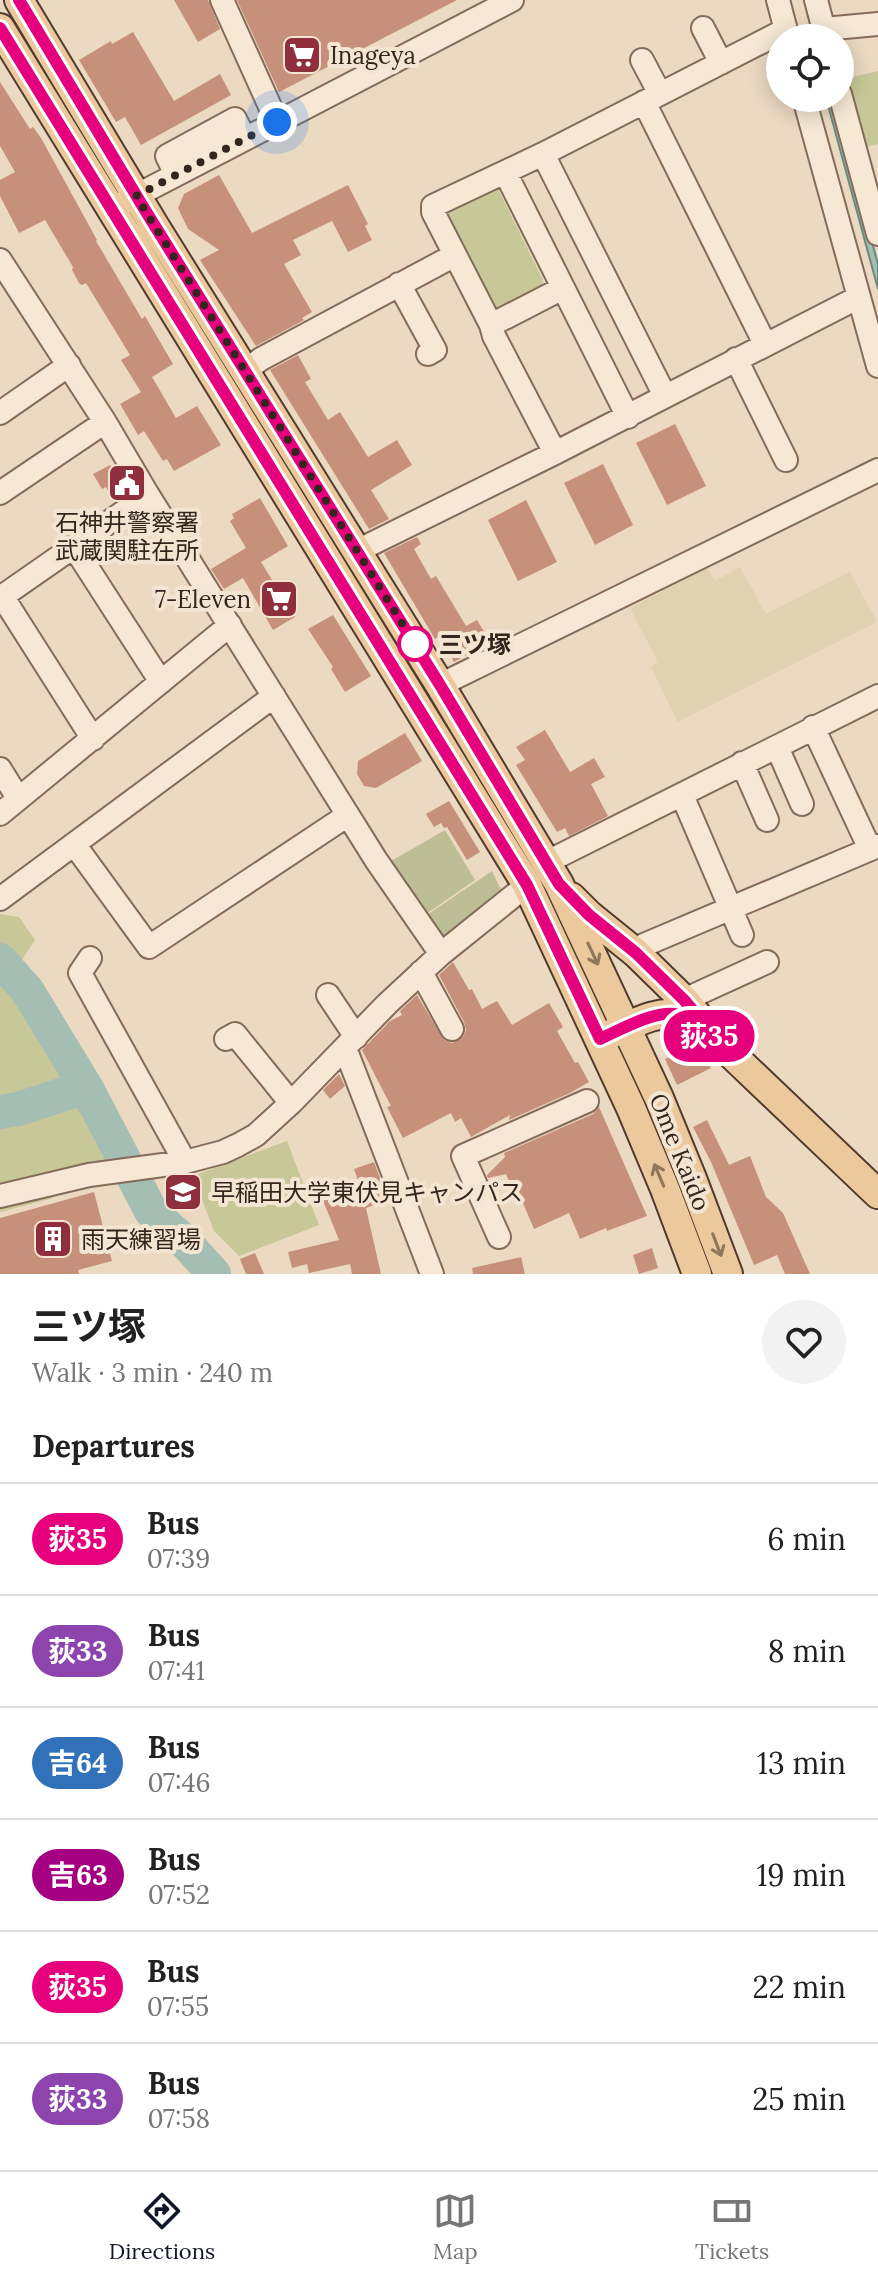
<!DOCTYPE html>
<html lang="en">
<head>
<meta charset="utf-8">
<style>
	:root { --surface:#fff; --page:#f2f2f2; --text:#222; --muted:#767676; --line:#e0e0e0; --accent:#111827 }
	body { margin:0; font-family:Lora,"Noto Sans JP",serif; background:var(--page); color:var(--text); height:100vh; display:flex; flex-direction:column; font-size:30px; white-space:nowrap }
	* { box-sizing:border-box; margin:0 }
	p { font-size:26px; color:var(--muted) }
	.icon { flex:none; width:44px; height:44px; fill:none; stroke:currentColor; stroke-width:2; stroke-linecap:round; stroke-linejoin:round }
	.map { position:relative; height:1274px; overflow:hidden }
	.details { display:flex; flex-direction:column; background:var(--surface); flex:1 }
	.details>* { flex:none }
	.badge { padding:0 16px; border-radius:26px; font-size:28px; line-height:52px }
	.controls { position:absolute; left:766px; top:24px; display:grid; gap:16px }
	.controls a { display:grid; place-items:center; width:88px; height:88px; border-radius:50%; background:var(--surface); box-shadow:0 4px 20px #0003; font-size:40px }
	.you { position:absolute; width:40px; height:40px; margin:-20px; border:6px solid #fff; border-radius:50%; background:#1a73e8; box-shadow:0 0 0 12px #1a73e833 }
	.map>.badge { position:absolute; translate:-50% -50%; box-shadow:0 0 0 4px #fff }
	h2 { padding:0 32px; font-size:30px; line-height:72px }
	.round { display:grid; place-items:center; flex:none; width:84px; height:84px; border-radius:42px; background:var(--page) }
	.overview { display:flex; align-items:center; justify-content:space-between; height:136px; padding:0 32px }
	h1 { font-size:38px; font-weight:700; line-height:60px }
	ul { padding:0; list-style:none }
	li { display:flex; align-items:center; gap:24px; height:112px; padding:0 32px; border-top:2px solid var(--line) }
	li div { flex:1 }
	li b { display:block; font-size:30px }
	li em { font-style:normal }
	li .badge { min-width:88px; font-weight:700; text-align:center }
	.menu { display:flex; justify-content:space-around; align-items:center; height:112px; border-top:2px solid var(--line); background:var(--surface); font-size:22px; color:var(--muted) }
	.menu a { display:grid; justify-items:center; gap:4px }
	.menu .current { color:var(--accent) }
	.map>svg:first-child { display:block }
	.farmland { fill:#e0d2b0 }
	.green { fill:#c8c797 }
	.cemetery { fill:#bdbd96 }
	.water { fill:#a4beb3; stroke:#6c8b7f; stroke-width:2 }
	.lines { fill:none; stroke-linecap:round; stroke-linejoin:round }
	.river { stroke:#a4beb3; stroke-width:34 }
	.building { fill:#c7907a }
	.minor-casing { stroke:#846b5a; stroke-width:26 }
	.major-casing { stroke:#513a2f; stroke-width:32 }
	.minor { stroke:#f6e8d5; stroke-width:22 }
	.major { stroke:#ecc99c; stroke-width:28 }
	.oneway { stroke:#90785d }
	.line-casing { stroke:#fff; stroke-width:18 }
	.line { stroke:#e6007e; stroke-width:12 }
	.walk { stroke:#34261e; stroke-width:8; stroke-dasharray:0 14.4 }
	.stop-dot { fill:#fff; stroke:#e6007e; stroke-width:4 }
	.labels { text-anchor:middle; dominant-baseline:central; stroke-width:8; stroke-linejoin:round; paint-order:stroke }
	.poi-label { font-size:24px; fill:#34261e; stroke:#f3e5d1; text-anchor:start }
	.stop-label { font-size:24px; font-weight:bold; fill:#34261e; stroke:#f3e5d1; text-anchor:start }
	.street-label { font-size:24px; fill:#34261e; stroke:#f3e5d1 }
</style>
</head>
<body>
<div class="map">
<svg width="878" height="1274" viewBox="0 0 878 1274">
	<rect width="100%" height="100%" fill="#ebd9c2"/>
	<path class="farmland" d="M740,567L766,614L850,572L877,622L678,722L651,667L658,662L630,608L707,568L715,581Z"/>
	<path class="green" d="M878,71V144L862,148L845,79Z
		M492,186L498,189L543,280L540,290L499,312L492,308L444,220L447,209Z
		M0,914L19,917L35,940L9,980L53,1050L115,1158L50,1199L0,1212Z
		M287,1141L319,1225L239,1256L214,1231L193,1176Z"/>
	<path class="cemetery" d="M445,830L475,880L423,916L386,864Z
		M492,871L502,892L444,940L424,917Z"/>
	<path class="water" d="M826,98H832L878,264V289Z"/>
	<g class="lines">
		<path class="river" d="M0,960L27,990L86,1087L151,1211L184,1241L214,1274
			M0,1112L18,1109L86,1087"/>
	</g>
	<path class="building" d="M174,0H208L220,29L198,42Z
		M237,0H457L279,92Z
		M133,32L174,101L220,74L231,95L141,145L125,117L116,122L79,60L111,41L112,44Z
		M0,82L30,129L33,127L41,138L97,240L96,241L142,319L145,316L173,364L152,377L176,418L197,406L221,445L174,471L167,459L163,461L144,431L138,435L120,404L141,392L121,360L130,355L86,283L82,285L79,283L72,270L73,267L45,220L19,233L0,196V180L15,172L0,146Z
		M219,175L252,233L348,185L368,224L365,226L372,240L348,252L332,221L293,240L301,255L284,264L312,312L302,318L304,320L256,346L200,260L219,250L188,229L178,208L184,194Z
		M298,355L311,379L305,382L328,420L340,412L368,457L397,440L412,465L371,490L389,519L369,529L270,370Z
		M675,424L706,486L667,505L636,443Z
		M603,464L633,525L595,545L564,483Z
		M110,465L121,484L109,492L106,487L102,489L93,474Z
		M260,498L288,546L261,562L295,617L273,630L243,578L224,589L211,569L246,548L230,521L234,518L232,514Z
		M526,500L557,562L518,581L488,520Z
		M417,537L421,544L414,549L431,579L436,576L466,626L477,620L485,633L474,639L479,648L454,662L439,636L435,639L384,553Z
		M333,615L371,676L345,692L331,669L333,667L308,629Z
		M545,730L570,772L594,758L605,777L591,784L608,816L569,836L565,828L557,832L516,765L525,760L516,747Z
		M405,733L422,761L376,788L364,786L357,774L358,761Z
		M449,801L480,852L467,860L447,827L444,828L441,823L434,827L426,814Z
		M453,962L469,990L472,989L482,1009L497,1001L512,1025L549,1003L563,1027L557,1031L575,1063L578,1062L589,1082L570,1093L509,1120L510,1115L471,1137L461,1118L455,1122L451,1113L403,1138L387,1107L391,1106L362,1050L390,1021L402,1015L400,1011L417,995L444,1040L452,1043L463,1037L466,1030L464,1022L439,975Z
		M687,1048L694,1049L711,1068L677,1085L665,1059Z
		M339,1074L345,1086L330,1099L323,1090Z
		M599,1107L647,1216L607,1231L606,1228L580,1239L569,1213L534,1229L517,1189L513,1190L506,1174L488,1178L487,1175L505,1157L504,1153L593,1114Z
		M707,1120L729,1165L750,1156L766,1197L783,1213L810,1274H785L777,1255L754,1265L711,1162L693,1127Z
		M374,1162L388,1200L366,1208L381,1274H352L350,1264L309,1273L307,1264L292,1268L288,1252L339,1240L322,1198L359,1183L354,1169Z
		M94,1192L112,1261L78,1270L79,1274H0V1218Z
		M652,1248L658,1268L639,1274L633,1255Z
		M255,1253L264,1274H246L240,1259Z
		M521,1257L525,1274H473L472,1268Z"/>
	<g class="lines">
		<g class="minor-casing">
			<path id="minor" d="M222,0L277,122
				M778,0L788,38
				M816,0L826,38
				M703,28L721,63
				M824,29L878,24
				M642,60L660,94
				M840,94L878,234
				M804,98L878,366
				M644,102L765,344
				M543,154L665,396
				M505,172L628,417
				M176,175L167,156L235,119L245,139
				M122,203L512,0
				M0,260L105,422L148,495L376,860L441,954
				M399,284L435,350L428,354
				M491,325L563,288
				M736,359L786,460
				M245,371L261,359L455,255
				M0,413L69,365
				M555,453L494,336L491,325L433,212V206L543,154L785,30
				M0,493L105,422
				M74,547L161,682
				M357,551L555,453L859,297
				M2,596L93,739
				M0,598L148,495
				M440,685L878,470
				M813,727L870,849
				M777,747L802,804
				M742,763L767,820
				M0,769L18,798
				M682,795L742,935
				M0,814L230,625
				M74,844L149,947L348,815
				M547,862L878,696
				M0,899L274,696
				M636,953L644,945L878,846
				M90,958L80,973L185,1162
				M421,972L452,1029
				M328,995L356,1037
				M684,1000L767,962
				M226,1039L235,1034L291,1103
				M345,1048L432,1274
				M0,1196L89,1175L185,1162L223,1152L238,1145L256,1135L291,1103L387,1004L441,954L527,885
				M499,1237L463,1156L587,1101"/>
		</g>
		<g class="major-casing">
			<path id="major" d="M19,0L154,225L440,685L559,884L659,1098L691,1176L728,1274
				M0,28L527,885L631,1108L665,1189L697,1274
				M571,897L589,915L636,953L684,1000L728,1051L878,1194
				M613,1033C631,1025 660,1008 681,1016C688,1018 695,1026 702,1031"/>
		</g>
		<use href="#minor" class="minor"/>
		<use href="#major" class="major"/>
	</g>
	<defs><path id="oneway-shaft" d="M-6 0H5M1.5-3L5.5 0L1.5 3" fill="none" stroke-width="1.6" stroke-linecap="round" stroke-linejoin="round" transform="scale(2)"/></defs>
	<g class="oneway">
		<use href="#oneway-shaft" transform="translate(593 954) rotate(65)"/>
		<use href="#oneway-shaft" transform="translate(659 1175) rotate(-113)"/>
		<use href="#oneway-shaft" transform="translate(717 1245) rotate(69)"/>
	</g>
	<g class="lines">
		<g class="line-casing">
			<path id="line" d="M0,28L527,885L600,1039C620,1030 661,1006 683,1016C697,1023 715,1041 728,1051L684,1000L636,953L589,915L559,884L440,685L145,210L19,0"/>
		</g>
		<use href="#line" class="line"/>
		<path class="walk" d="M277,122L136,196L415,644"/>
	</g>
	<defs>
		<g id="supermarket-square" transform="scale(2)"><rect x="-9" y="-9" width="18" height="18" rx="4" fill="#8f2e3c" stroke="#f3e5d1"/><path d="M-6-5.5h2.5l.6 2H6L4.5 2H-2.5L-4.4-4H-6ZM-1.5 3.2a1.3 1.3 0 1 0 .1 0ZM3 3.2a1.3 1.3 0 1 0 .1 0Z" fill="#fff"/></g>
		<g id="civic-square" transform="scale(2)"><rect x="-9" y="-9" width="18" height="18" rx="4" fill="#8f2e3c" stroke="#f3e5d1"/><path d="M-.6-6.5H3V-4.5H.6V-3L4-1V1h2V6H-6V1h2V-1L-.6-3ZM-1.2 2.5V6h2.4V2.5Z" fill="#fff"/></g>
		<g id="university-square" transform="scale(2)"><rect x="-9" y="-9" width="18" height="18" rx="4" fill="#8f2e3c" stroke="#f3e5d1"/><path d="M0-5L7-2L0 1L-7-2ZM-4 1L0 2.5L4 1V4Q0 6-4 4Z" fill="#fff"/></g>
		<g id="building-square" transform="scale(2)"><rect x="-9" y="-9" width="18" height="18" rx="4" fill="#8f2e3c" stroke="#f3e5d1"/><path d="M-4-6H4V6H1V3H-1V6H-4ZM-2.5-4.3h1.7v1.8h-1.7ZM.8-4.3h1.7v1.8H.8ZM-2.5-1h1.7V.8h-1.7ZM.8-1h1.7V.8H.8Z" fill="#fff"/></g>
	</defs>
	<g fill-rule="evenodd">
		<use href="#supermarket-square" x="302" y="55"/>
		<use href="#civic-square" x="127" y="483"/>
		<use href="#supermarket-square" x="279" y="599"/>
		<use href="#university-square" x="183" y="1192"/>
		<use href="#building-square" x="53" y="1239"/>
	</g>
	<circle class="stop-dot" cx="415" cy="644" r="16"/>
	<g class="labels">
		<g class="poi-label">
			<text x="330" y="55">Inageya</text>
			<text x="127" y="522" text-anchor="middle">石神井警察署<tspan x="127" dy="28">武蔵関駐在所</tspan></text>
			<text x="251" y="599" text-anchor="end">7-Eleven</text>
			<text x="211" y="1192">早稲田大学東伏見キャンパス</text>
			<text x="81" y="1239">雨天練習場</text>
		</g>
		<g class="stop-label">
			<text x="439" y="644">三ツ塚</text>
		</g>
		<g class="street-label">
			<text transform="translate(680 1152) rotate(68)">Ome Kaido</text>
		</g>
	</g>
</svg>
<div class="controls">
<a><svg class="icon" aria-label="locate" viewBox="0 0 24 24"><circle cx="12" cy="12" r="6"/><path d="M12 2v4M12 18v4M2 12h4M18 12h4"/></svg></a>
</div>
<div class="you" style="left:277px;top:122px"></div>
<b class="badge" style="left:709px;top:1036px;background:#e6007e;color:#fff">荻35</b>
</div>
<section class="details">
<div class="overview"><div><h1>三ツ塚</h1><p>Walk · 3 min · 240 m</p></div><a class="round"><svg class="icon" aria-label="heart" viewBox="0 0 24 24"><path d="M12 20l-8-8c-3-5 5-10 8-4 3-6 11-1 8 4z"/></svg></a></div>
<h2>Departures</h2>
<ul>
<li><span class="badge" style="background:#e6007e;color:#fff">荻35</span><div><b>Bus</b><p>07:39</p></div><em>6 min</em></li>
<li><span class="badge" style="background:#8e44ad;color:#fff">荻33</span><div><b>Bus</b><p>07:41</p></div><em>8 min</em></li>
<li><span class="badge" style="background:#3071b9;color:#fff">吉64</span><div><b>Bus</b><p>07:46</p></div><em>13 min</em></li>
<li><span class="badge" style="background:#a50082;color:#fff">吉63</span><div><b>Bus</b><p>07:52</p></div><em>19 min</em></li>
<li><span class="badge" style="background:#e6007e;color:#fff">荻35</span><div><b>Bus</b><p>07:55</p></div><em>22 min</em></li>
<li><span class="badge" style="background:#8e44ad;color:#fff">荻33</span><div><b>Bus</b><p>07:58</p></div><em>25 min</em></li>
</ul>
</section>
<nav class="menu">
<a class="current"><svg class="icon" aria-label="directions" viewBox="0 0 24 24"><path d="M12 3l9 9-9 9-9-9zM9 14v-3h6M13 9l2 2-2 2"/></svg>Directions</a>
<a><svg class="icon" aria-label="map" viewBox="0 0 24 24"><path d="M3 6l6-2 6 2 6-2v14l-6 2-6-2-6 2zM9 4v14M15 6v14"/></svg>Map</a>
<a><svg class="icon" aria-label="tickets" viewBox="0 0 24 24"><path d="M3 7h18v10H3zM15 7v10"/></svg>Tickets</a>
</nav>
</body>
</html>
